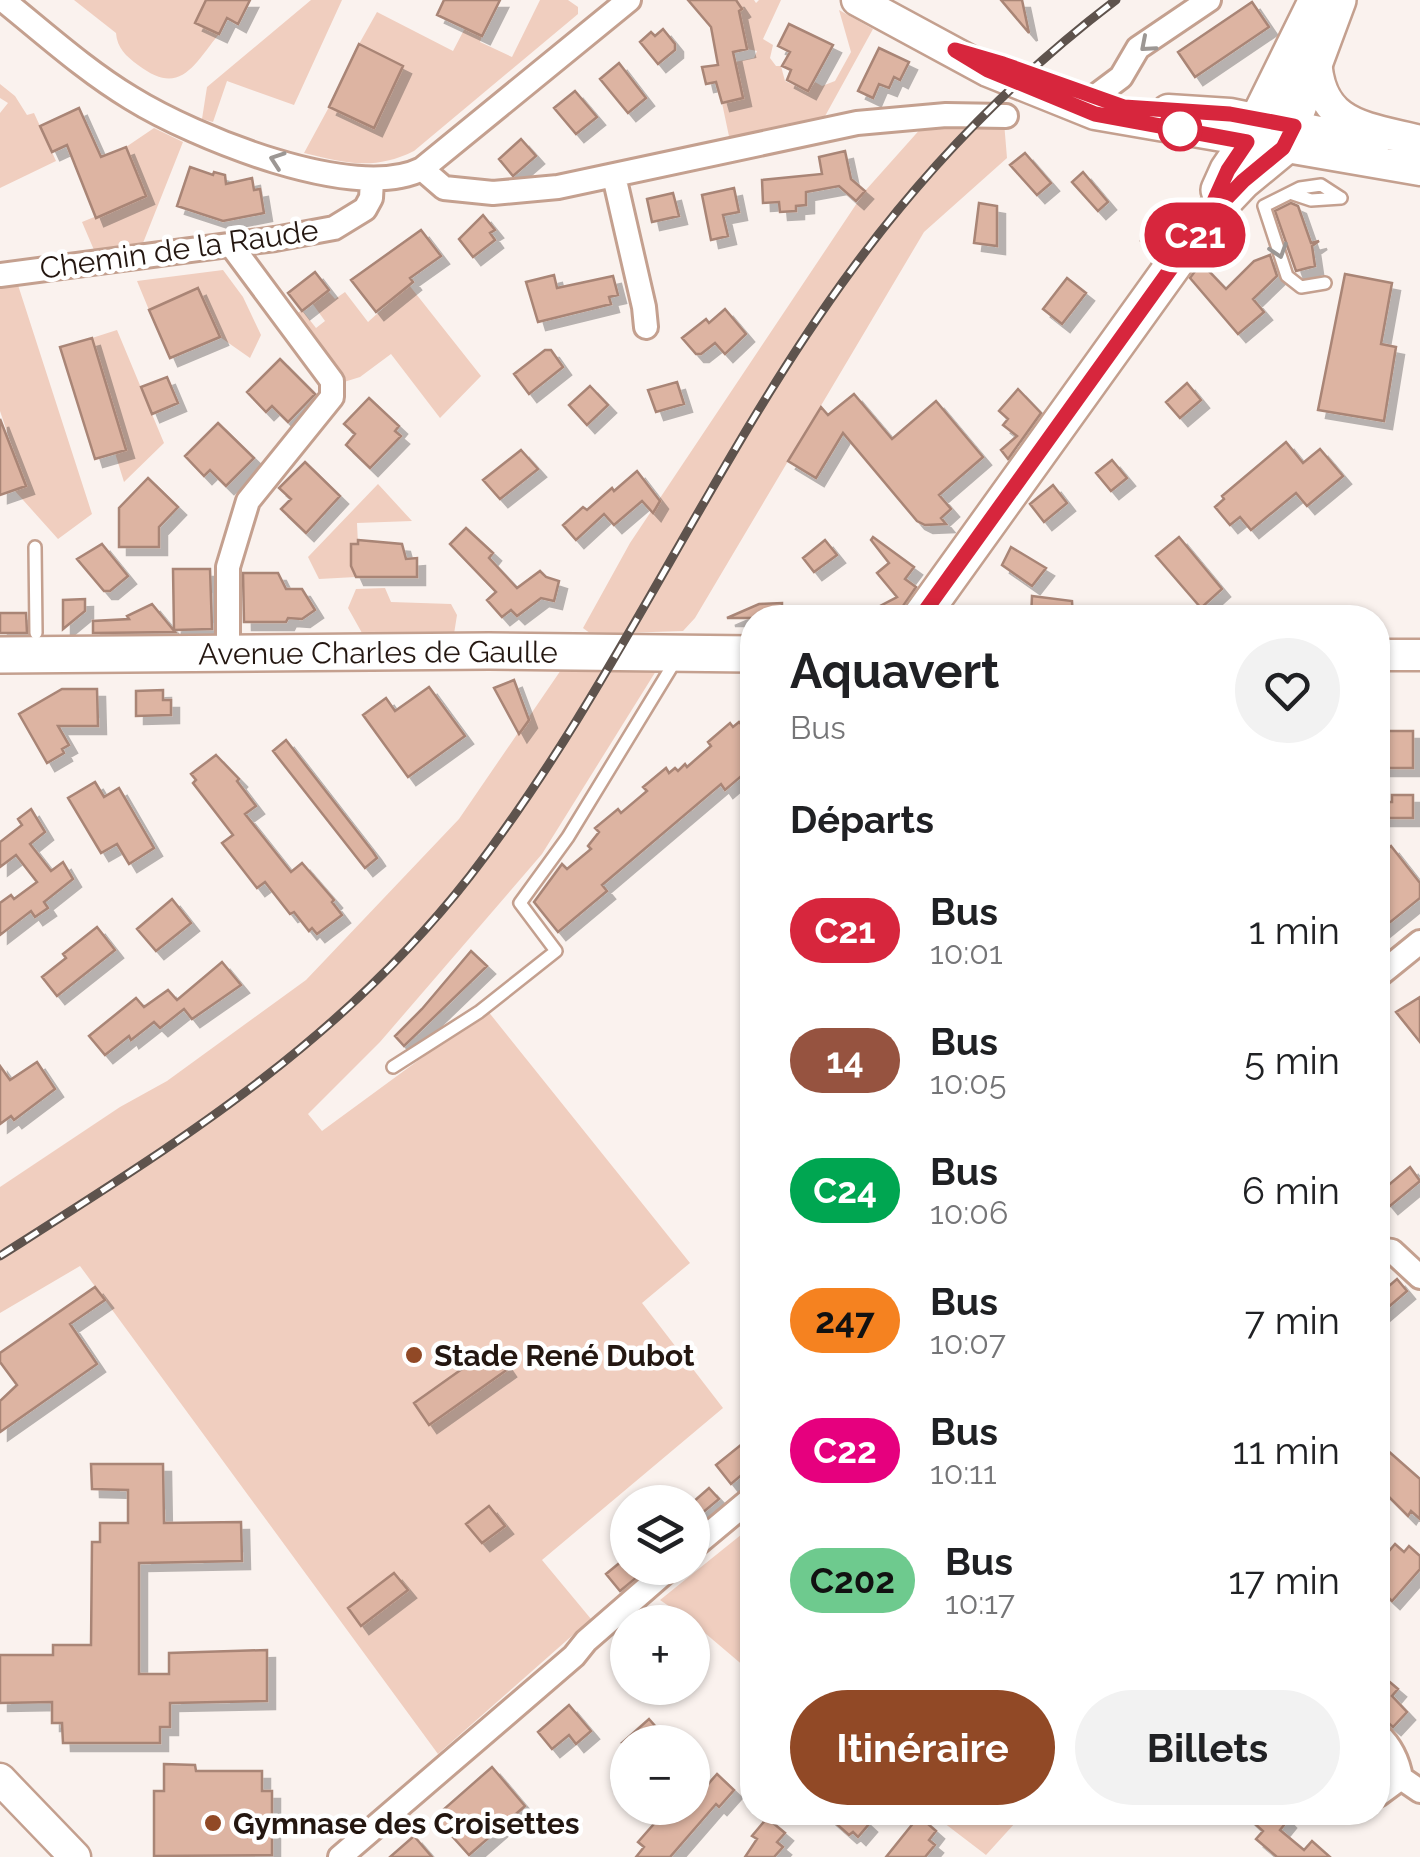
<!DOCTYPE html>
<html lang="fr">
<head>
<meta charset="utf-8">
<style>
	:root { --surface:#fff; --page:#f2f2f2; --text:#202124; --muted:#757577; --accent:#914926 }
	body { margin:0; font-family:Raleway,sans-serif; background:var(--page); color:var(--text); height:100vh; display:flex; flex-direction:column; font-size:38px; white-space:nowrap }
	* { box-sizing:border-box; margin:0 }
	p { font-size:32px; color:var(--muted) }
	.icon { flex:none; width:55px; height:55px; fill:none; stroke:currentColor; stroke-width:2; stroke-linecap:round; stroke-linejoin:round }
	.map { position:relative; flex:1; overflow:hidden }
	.drawer { position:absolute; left:740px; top:605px; width:650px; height:1220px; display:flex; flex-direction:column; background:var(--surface); border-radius:40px; box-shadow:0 2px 8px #0004 }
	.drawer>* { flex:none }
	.badge { padding:0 20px; border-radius:32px; font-size:35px; line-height:65px }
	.buttons { position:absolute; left:610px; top:1485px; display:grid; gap:20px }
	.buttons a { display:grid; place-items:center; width:100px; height:100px; border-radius:50%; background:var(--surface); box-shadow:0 2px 8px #0004; font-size:50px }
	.map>.badge { position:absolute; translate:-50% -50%; box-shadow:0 0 0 5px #fff }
	h2 { padding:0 50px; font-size:38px; line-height:90px }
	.round { display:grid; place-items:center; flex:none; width:105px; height:105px; border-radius:52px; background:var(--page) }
	.summary { display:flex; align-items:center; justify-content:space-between; height:170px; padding:0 50px }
	h1 { font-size:48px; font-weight:700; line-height:75px }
	.button { display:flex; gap:20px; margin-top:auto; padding:20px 50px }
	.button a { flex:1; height:115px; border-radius:60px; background:var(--accent); color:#fff; font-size:40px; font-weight:700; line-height:115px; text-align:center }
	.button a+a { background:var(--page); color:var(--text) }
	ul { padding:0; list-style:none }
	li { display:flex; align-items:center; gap:30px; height:130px; padding:0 50px }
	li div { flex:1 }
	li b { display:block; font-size:38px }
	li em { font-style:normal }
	li .badge { min-width:110px; font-weight:700; text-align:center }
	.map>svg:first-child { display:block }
	.green { fill:#f0cebf }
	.building { fill:#ddb4a2; stroke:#a98576; stroke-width:2.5; filter:url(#shadow) }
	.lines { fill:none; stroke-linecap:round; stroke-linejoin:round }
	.service-casing { stroke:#c4a08f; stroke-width:16 }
	.minor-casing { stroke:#c4a08f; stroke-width:28 }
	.secondary-casing { stroke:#c4a08f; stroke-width:35 }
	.primary-casing { stroke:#c4a08f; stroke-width:40 }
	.service { stroke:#fff; stroke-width:11 }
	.minor { stroke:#fff; stroke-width:22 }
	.secondary { stroke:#fff; stroke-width:30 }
	.primary { stroke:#fff; stroke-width:35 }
	.rail-casing { stroke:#5e534d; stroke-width:9 }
	.rail { stroke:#fff; stroke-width:5; stroke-dasharray:15; stroke-linecap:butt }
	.oneway { stroke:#9c9794 }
	.line-casing { stroke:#fff; stroke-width:22 }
	.line { stroke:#d7263d; stroke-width:15 }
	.stop-dot { fill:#fff; stroke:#d7263d; stroke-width:5 }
	.poi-dot { fill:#914926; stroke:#fff; stroke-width:4 }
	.labels { text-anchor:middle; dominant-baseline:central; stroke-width:9; stroke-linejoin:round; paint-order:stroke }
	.street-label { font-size:30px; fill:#241711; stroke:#fff }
	.poi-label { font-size:30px; font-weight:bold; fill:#241711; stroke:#fff; text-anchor:start }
</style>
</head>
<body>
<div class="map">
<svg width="1420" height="1857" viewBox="0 0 1420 1857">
	<defs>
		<filter id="shadow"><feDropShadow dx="8" dy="8" stdDeviation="0" flood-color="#0004"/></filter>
	</defs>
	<rect width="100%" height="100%" fill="#faf2ee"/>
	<path class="green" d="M74,0H206L196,23L219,34C193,66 180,97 138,65C126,56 117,48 116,33Z
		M311,0H342L294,105L227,81L213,122L202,119L207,87Z
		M540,0H568L578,7V14L414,151C373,171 346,163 304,153L329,107L374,127L403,67L359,44L377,12L453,51L465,28L482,36L480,42L512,57Z
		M736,0H754L756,3L759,0H781L763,39L773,45L770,58L776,66H781L785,81L808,92L815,82L822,86L835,81L851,52L839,10L873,29L824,118L730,141L722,103L741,98L735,62L754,58L757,51L747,49L730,17L742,9Z
		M0,84L15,96L27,115L34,113L56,161L0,188V113L8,103L0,98Z
		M1004,122L1007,158L924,232L695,618L683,631L591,634L583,628L630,543L865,191L923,126Z
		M154,128L183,142L143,243L94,250L82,222L146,196L126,147Z
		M223,270L243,297L261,335L250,358L220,337L199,287L149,310L137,281Z
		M18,285L92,514L58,539L15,491L25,485L0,411V287Z
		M409,285L481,376L440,418L391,354L360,377L344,382L295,315L302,310L316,328L325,321L312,303L328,291L335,299L345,292L368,322Z
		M117,330L164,443L124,482L115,453L126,449L92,338Z
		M378,484L412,521L357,523L358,544H351V566L356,577L319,579L308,557Z
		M385,588L391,602L451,604L457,615L454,634L362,633L348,608L356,589Z
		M563,667L656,671L542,854L380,1042L308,1114L322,1131L487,1010L690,1263L642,1303L723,1408L542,1560L591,1619L438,1754L80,1266L0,1313V1187L120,1107L167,1081L306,980L459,819Z
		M752,1526V1673L692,1622L660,1600Z
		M931,1813H1024L986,1855Z"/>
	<path class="building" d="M206,0H250L238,24L227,18L219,34L195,23Z
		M444,0H500L482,36L437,15Z
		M688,0H736L742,9L739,11L747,49L733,52L743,98L722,103L716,82L706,84L702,67L718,65L711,27Z
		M1001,0H1022L1029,33Z
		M1252,2L1269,27L1195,77L1178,52Z
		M789,24L833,45L808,91L787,80L791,70L782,66L790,52L778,46Z
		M663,29L675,44V50L658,64L640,42L651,32L655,36Z
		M359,44L403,66L374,128L329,107Z
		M879,48L909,62L900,80L894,77L889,88L879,84L873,98L858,91Z
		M619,63L646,98L628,113L600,79Z
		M575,91L597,117L576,134L554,108Z
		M79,108L101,157L126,147L146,196L96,218L67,145L52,152L40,126Z
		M521,139L536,156L513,176L499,159Z
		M845,151L851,179L865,191L856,201L839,186L806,192V205L796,206V211L780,212L779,202L763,203L762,180L822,174L819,157Z
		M1025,153L1051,183L1037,195L1010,165Z
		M190,167L213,175L214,172L225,175L226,184L252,178L254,190L260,189L264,213L223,221L177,206Z
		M1083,172L1108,202L1098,211L1072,182Z
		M734,188L739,212L723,215L728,236L711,240L702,195Z
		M673,193L679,216L652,222L647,199Z
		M979,203L997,206V246L974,243Z
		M1291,203L1298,206L1311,243L1319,241L1312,246L1315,266L1296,271L1275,211Z
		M1167,207L1181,218L1154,256L1141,241Z
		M483,215L495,230L490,233L495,240L473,257L459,239Z
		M421,230L441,256L410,278L413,282L376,312L351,280Z
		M1270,255L1277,276L1253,299L1264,312L1238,334L1190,278L1201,263L1226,289L1254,261Z
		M315,272L329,290L302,311L288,293Z
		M1345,274L1392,283L1381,344L1396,347L1384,421L1318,410Z
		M554,275L557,288L613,276L618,295L609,297L611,304L538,322L526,282Z
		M1067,278L1086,293L1062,324L1043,309Z
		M198,288L220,337L170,358L149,310Z
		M725,309L746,334L725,354L715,343L701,354H696L682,338L706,319L709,323Z
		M92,338L126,450L95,459L60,347Z
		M545,350H551L563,367L529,394L514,374Z
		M280,359L315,394L288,422L272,406L266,412L247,392Z
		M167,377L178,403L152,414L141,387Z
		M677,382L684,404L656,412L648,390Z
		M1187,383L1201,400L1180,418L1166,402Z
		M590,386L608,405L587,425L569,405Z
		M1018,389L1041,413L1008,459L1001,450L1017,436L1003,425L1008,419L999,411Z
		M854,394L892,439L936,401L983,457L939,495L951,509L941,518L946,524L925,525L917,521L843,433L816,478L788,461L821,407L828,415Z
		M369,398L399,426L395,431L401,436L370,468L346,445L355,434L344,424Z
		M0,419L26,486L0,495Z
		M218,423L254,458L226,486L210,470L204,476L185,456Z
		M1286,442L1303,463L1320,449L1343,476L1307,506L1296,493L1251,530L1240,517L1230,525L1215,507L1224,499L1222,496Z
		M521,450L538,469L500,499L483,480Z
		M1112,460L1127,478L1111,491L1096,473Z
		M305,462L340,496L306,533L281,509L291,499L279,488Z
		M637,471L660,501L653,513L642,501L614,525L604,514L576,540L563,525L583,507L587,510L612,488L614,491Z
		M148,478L178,507L159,527V547H119V508Z
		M1053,485L1067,503L1044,522L1030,504Z
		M466,528L493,553L489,558L517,588L540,571L546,577L559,581L554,601L541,598L517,616L511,610L502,617L487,600L496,592L450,544Z
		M873,537L914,567L905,579L916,587L903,606L899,618H857L897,597L877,573L889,563L871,540Z
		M1179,537L1222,589L1201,608L1156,556Z
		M358,540L402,544L406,559L417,558V577H356L351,566V544H358Z
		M825,540L837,555L814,572L803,558Z
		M102,544L128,576L110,591H104L77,559Z
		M1011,547L1046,568L1032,586L1002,565Z
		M173,569H210L212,629L174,630Z
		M243,573H278L286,589H302L315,610L302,619L288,618L286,622H244Z
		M1032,596L1072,601L1073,618H1031Z
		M85,599V611L63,629V600Z
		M782,603V618H727L759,604Z
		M152,604L175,632L93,633V621L129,619L127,616Z
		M0,613H26L27,633H0Z
		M514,680L529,720L519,734L494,688Z
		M429,687L465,736L408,777L363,715L386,698L395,711Z
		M62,689H97L98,726H58L69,745L62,749L64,753L47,763L19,714Z
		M163,690V700H171V715L136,716V691Z
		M752,716V767L725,790L721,784L602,885L607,891L558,932L534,902L562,864L567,869L591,849L588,846L599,832L595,828L618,809L621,813L647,791L643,787L666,768L669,773L675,768L678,771L685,764L687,767L711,746L708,742L730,723L733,727L739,722L742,725Z
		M1378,731H1413V768H1378Z
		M286,740L373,852L377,858L365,868L273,751Z
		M216,755L239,779L237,781L256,806L245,814L291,872L302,863L334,900L332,902L342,915L317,934L312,928L309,931L294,912L290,914L265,882L257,888L222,843L233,835L193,783L196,780L191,774Z
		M95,782L104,797L119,788L154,848L129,864L117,844L101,853L68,798Z
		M1392,795H1413V818H1378V802H1392Z
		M31,809L45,832L30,844L51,871L63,862L73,879L44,902L48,908L35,917L31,911L0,935V903L11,895L14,899L37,882L16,855L0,867V842L22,825L18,819Z
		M1391,846L1420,883V898L1378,932V857Z
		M172,899L191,923L156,951L137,929Z
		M97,927L115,950L57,996L42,977L66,958L63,954Z
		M471,951L487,966L404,1046L395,1036L422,1009Z
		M222,962L241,985L192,1019L184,1009L160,1028L154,1022L131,1040L129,1036L105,1055L89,1036L136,998L144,1007L168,990L177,1000Z
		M1420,997V1042L1396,1012Z
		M37,1062L55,1089L14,1120L11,1116L0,1124V1066L10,1080Z
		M1410,1167L1420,1181L1390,1206L1379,1193Z
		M1378,1272L1389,1286L1397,1279L1407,1291L1378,1316Z
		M95,1287L105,1300L70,1324L97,1364L0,1432V1401L17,1385L0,1362V1353Z
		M493,1347L508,1369L429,1425L414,1403Z
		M747,1440L752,1447V1466L731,1484L716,1465Z
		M1378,1442L1420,1479V1519L1411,1511L1408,1516L1378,1486Z
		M91,1464H163L164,1523L241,1522L242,1561L139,1563V1674H169V1653L267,1650V1701L170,1703V1727H160V1743H63L62,1723H52V1702L0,1703V1655H53V1645H91L92,1542H100V1523H128V1490L92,1489Z
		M709,1488L719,1499L701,1514L692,1503Z
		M489,1506L505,1526L482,1543L466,1524Z
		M1395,1544L1404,1552L1409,1546L1420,1556V1569L1392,1601L1378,1588V1564Z
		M628,1556V1568H648L620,1591L606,1574Z
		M394,1573L408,1590L361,1626L348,1608Z
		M1385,1678L1398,1689L1392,1696L1407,1712L1393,1727L1378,1714V1682L1379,1684Z
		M569,1705L591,1731L576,1744L569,1735L552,1749L538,1732Z
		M649,1719L663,1735L655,1742H623Z
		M164,1764L195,1765L196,1771H262V1791H272V1855L154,1856V1791H164Z
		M492,1767L525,1806L469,1855L435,1817Z
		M717,1774L734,1790L719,1807L716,1804L670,1857H636L644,1847L638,1842L668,1808H692V1791L703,1779L709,1783Z
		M823,1812H856L869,1824L858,1837L853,1832L849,1835Z
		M1242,1812H1280L1288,1820L1280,1830L1304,1850L1312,1841L1330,1857H1277L1256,1839L1263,1831Z
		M919,1816L936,1831L929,1840L935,1845L925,1857H886Z
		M767,1818L785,1833L777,1842L783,1847L774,1857H745L757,1839L752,1836Z
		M414,1836L432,1857H390Z"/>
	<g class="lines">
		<g class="service-casing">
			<path id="service" d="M1293,194L1311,200L1341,198
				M1325,283L1301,287L1287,276L1264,206L1300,188L1321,185L1341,198
				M35,547L36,633
				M393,1067L479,1012L556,951L520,903L568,837L677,658"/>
		</g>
		<g class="minor-casing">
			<path id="minor" d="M3,0C44,33 86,71 131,98C194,137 354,203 422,169L629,0
				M1093,98L1121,77L1138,48L1209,0
				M422,169L444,188L493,193L558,187L857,123L946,115L1006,116
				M614,176L644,307L646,327
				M0,275L275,239L334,228L365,209L371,198L372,181
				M228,652V567L248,501L332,397V381L231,245
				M1378,976L1420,942
				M1378,1249L1392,1251L1420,1277
				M692,1548L752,1498
				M1378,1734C1391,1746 1398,1760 1401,1778L1420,1791
				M1378,1795L1401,1778
				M340,1857L574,1656L586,1641L670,1568"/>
		</g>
		<g class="secondary-casing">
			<path id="secondary" d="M857,0L988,71L1095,114L1420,170
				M1316,57C1318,126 1364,127 1420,141
				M1168,110L1230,114L1374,143
				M1378,655H1420
				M0,1779L75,1857"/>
		</g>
		<g class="primary-casing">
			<g id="primary">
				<path d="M1219,190L1228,170L1247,142L1314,6"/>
				<path d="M920,618L1205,221L1243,181L1283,148L1338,0"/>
				<path id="s1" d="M0,655L489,651L752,654"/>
			</g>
		</g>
		<use href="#service" class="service"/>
		<use href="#minor" class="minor"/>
		<use href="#secondary" class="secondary"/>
		<use href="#primary" class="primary"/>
		<g class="rail-casing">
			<path id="rail" d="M0,1256C176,1144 339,1044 470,876C617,686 711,461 853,268C928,166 1016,76 1116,0"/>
		</g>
		<use href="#rail" class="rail"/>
	</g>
	<defs><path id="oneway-chevron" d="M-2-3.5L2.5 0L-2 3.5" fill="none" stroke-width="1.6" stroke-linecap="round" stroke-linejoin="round" transform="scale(2.5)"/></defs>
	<g class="oneway">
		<use href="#oneway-chevron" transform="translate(1147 45) rotate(139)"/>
		<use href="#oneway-chevron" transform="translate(277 160) rotate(-161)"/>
		<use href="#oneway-chevron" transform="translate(1279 251) rotate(72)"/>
	</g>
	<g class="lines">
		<g class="line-casing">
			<path id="line" d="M920,618L1205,221L1228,170L1247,142L1095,114L988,70L955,50L1003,64L1124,107L1230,114L1294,126L1283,148L1243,181L1220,205"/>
		</g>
		<use href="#line" class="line"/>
	</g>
	<circle class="stop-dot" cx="1180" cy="129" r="20"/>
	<g class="poi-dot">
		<circle cx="414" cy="1355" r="10"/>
		<circle cx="213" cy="1823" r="10"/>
	</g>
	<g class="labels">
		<g class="street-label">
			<text transform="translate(179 249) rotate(-8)">Chemin de la Raude</text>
			<text stroke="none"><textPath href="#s1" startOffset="378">Avenue Charles de Gaulle</textPath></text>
		</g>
		<g class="poi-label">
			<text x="434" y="1355">Stade René Dubot</text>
			<text x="233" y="1823">Gymnase des Croisettes</text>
		</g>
	</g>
</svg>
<div class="buttons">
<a><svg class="icon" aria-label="layers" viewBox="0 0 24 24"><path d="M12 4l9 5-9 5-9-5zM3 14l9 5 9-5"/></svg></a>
<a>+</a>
<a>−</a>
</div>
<b class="badge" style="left:1195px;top:235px;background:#d7263d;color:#fff">C21</b>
<section class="drawer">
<div class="summary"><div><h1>Aquavert</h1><p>Bus</p></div><a class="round"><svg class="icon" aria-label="heart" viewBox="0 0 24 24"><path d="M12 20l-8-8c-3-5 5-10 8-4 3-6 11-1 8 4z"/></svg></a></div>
<h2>Départs</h2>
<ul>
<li><span class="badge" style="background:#d7263d;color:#fff">C21</span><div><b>Bus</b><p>10:01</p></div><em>1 min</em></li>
<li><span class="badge" style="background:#965340;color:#fff">14</span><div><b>Bus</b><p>10:05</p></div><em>5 min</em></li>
<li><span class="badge" style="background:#00a651;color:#fff">C24</span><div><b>Bus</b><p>10:06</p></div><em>6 min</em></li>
<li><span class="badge" style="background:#f58220;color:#111">247</span><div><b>Bus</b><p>10:07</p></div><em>7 min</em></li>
<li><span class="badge" style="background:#e6007e;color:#fff">C22</span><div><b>Bus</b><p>10:11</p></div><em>11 min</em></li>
<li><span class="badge" style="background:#6eca8e;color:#111">C202</span><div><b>Bus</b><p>10:17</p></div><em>17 min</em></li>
</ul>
<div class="button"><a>Itinéraire</a><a>Billets</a></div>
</section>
</div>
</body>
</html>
